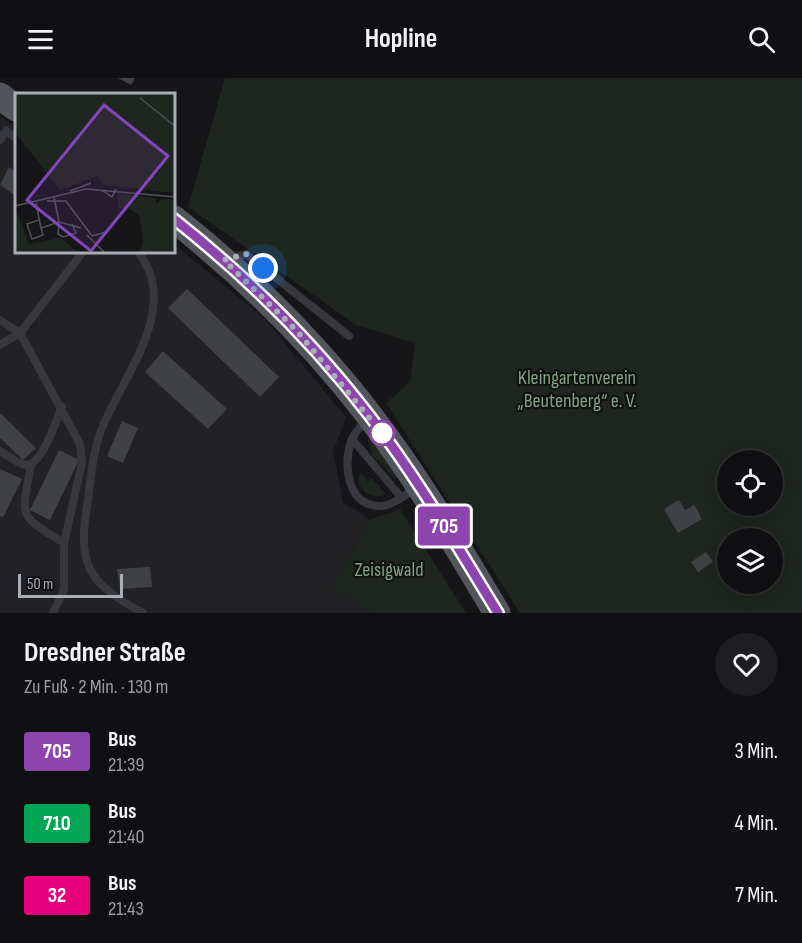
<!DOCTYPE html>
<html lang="de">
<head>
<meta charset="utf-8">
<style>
	:root { --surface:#101012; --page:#1e1e20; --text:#f1f3f6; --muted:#9c9d9f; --line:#303032 }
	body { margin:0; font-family:"Sofia Sans Condensed",sans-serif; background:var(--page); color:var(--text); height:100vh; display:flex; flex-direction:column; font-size:22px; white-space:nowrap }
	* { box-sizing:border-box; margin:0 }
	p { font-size:20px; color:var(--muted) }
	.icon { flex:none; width:33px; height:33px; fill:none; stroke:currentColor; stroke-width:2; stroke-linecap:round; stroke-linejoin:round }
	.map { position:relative; height:535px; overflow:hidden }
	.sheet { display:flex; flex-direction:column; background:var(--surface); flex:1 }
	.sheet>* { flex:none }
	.badge { padding:0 12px; border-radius:4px; font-size:21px; line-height:39px }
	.controls { position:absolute; left:717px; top:372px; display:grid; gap:12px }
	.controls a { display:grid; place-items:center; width:66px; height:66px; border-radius:50%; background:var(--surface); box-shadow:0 3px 15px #0003,0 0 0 2px var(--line); font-size:30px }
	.scale { position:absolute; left:18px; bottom:15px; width:105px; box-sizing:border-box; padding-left:6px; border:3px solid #a8adb8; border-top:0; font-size:16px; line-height:21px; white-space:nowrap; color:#a8adb8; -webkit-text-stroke:4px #111113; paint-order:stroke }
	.you { position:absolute; width:30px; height:30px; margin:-15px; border:4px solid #fff; border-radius:50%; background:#1a73e8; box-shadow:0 0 0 9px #1a73e833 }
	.map>.badge { position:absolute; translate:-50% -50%; box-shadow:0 0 0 3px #fff }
	.round { display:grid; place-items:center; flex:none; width:63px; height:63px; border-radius:32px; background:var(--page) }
	.summary { display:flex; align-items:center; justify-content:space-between; height:102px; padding:0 24px }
	h1 { font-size:28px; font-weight:700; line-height:45px }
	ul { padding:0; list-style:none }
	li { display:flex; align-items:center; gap:18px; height:72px; padding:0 24px }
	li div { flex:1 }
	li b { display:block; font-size:22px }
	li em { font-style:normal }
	li .badge { min-width:66px; font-weight:700; text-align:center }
	header { display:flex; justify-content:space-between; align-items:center; height:78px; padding:0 24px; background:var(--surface); font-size:27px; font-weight:700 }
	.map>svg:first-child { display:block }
	.built { fill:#222225 }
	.green { fill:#1e261f; fill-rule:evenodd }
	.building { fill:#404145 }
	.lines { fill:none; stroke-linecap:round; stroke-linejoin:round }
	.service { stroke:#37383d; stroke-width:8 }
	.primary { stroke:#53555c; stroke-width:27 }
	.line-casing { stroke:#fff; stroke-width:14 }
	.line { stroke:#8e44ad; stroke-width:9 }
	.walk { stroke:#a8adb8; stroke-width:6; stroke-dasharray:0 10.8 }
	.stop-dot { fill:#fff; stroke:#8e44ad; stroke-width:3 }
	.labels { text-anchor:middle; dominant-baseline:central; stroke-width:4.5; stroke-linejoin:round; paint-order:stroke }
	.park-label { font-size:20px; fill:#7fa381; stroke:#111113 }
	.inset-road { fill:none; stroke:#505258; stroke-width:1.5 }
	.view { fill:#8446be; fill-opacity:0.15; stroke:#8446be; stroke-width:3 }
	.inset-edge { fill:none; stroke:#a8adb8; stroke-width:3 }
</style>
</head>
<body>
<header><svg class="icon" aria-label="menu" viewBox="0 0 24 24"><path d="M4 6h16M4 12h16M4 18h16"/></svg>Hopline<svg class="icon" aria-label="search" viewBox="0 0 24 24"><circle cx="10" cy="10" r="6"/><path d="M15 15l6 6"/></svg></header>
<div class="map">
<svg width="802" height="535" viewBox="0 0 802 535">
	<rect width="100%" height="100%" fill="#161618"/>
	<path class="built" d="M0,38L16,49V174H174V166L264,240L346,339L333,374L343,424L370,442L332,509L373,535H0Z"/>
	<path class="green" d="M225,0H802V535H520L386,325L410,304L415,265L356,247L188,129ZM728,382H772V428H728ZM728,460H772V506H728Z
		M371,358L397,394L396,401L372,377L368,361Z
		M360,394L368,403L372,400L386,416C373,422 364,415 358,404Z
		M400,431L466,535H373L332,509L370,442Z"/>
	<path class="building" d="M118,0H135L131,7Z
		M9,89L16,94V118L0,107Z
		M187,211L279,299L260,319L168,230Z
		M163,273L227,331L208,351L145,294Z
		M0,335L36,370L23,382L0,360Z
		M122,343L138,350L123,385L107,378Z
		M59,372L79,382L50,442L30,432Z
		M0,391L22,401L3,439L0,438Z
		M679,422L685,432L694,427L702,441L678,455L664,431Z
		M706,474L713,484L698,494L691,484Z
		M150,489L152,509L120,511L117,491Z"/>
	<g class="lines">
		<path class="service" d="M0,62L6,53L16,60
			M138,174C182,229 123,298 102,350C93,372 91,399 88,422C77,486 86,504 143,535
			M229,181L246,176L349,258
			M0,242L20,255L0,267
			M367,339C362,347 354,355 351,363C344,386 346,425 377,428C390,430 405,417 415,410
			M352,361L401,419
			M0,373C7,377 17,385 25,387C42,389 56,342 62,329
			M31,386C22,440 16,436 64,465
			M53,535L64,512V465L82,385L80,366L20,255L83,174"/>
		<path class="primary" d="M0,18L16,30
			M174,141C246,198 313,264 369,337C417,399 457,468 497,535"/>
	</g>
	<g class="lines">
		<g class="line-casing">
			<path id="line" d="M174,141C246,198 313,264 369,337C417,399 457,468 498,535"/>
		</g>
		<use href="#line" class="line"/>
		<path class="walk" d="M263,190L246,176L224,182L297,253L382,355"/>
	</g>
	<circle class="stop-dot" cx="382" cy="355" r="12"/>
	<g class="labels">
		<g class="park-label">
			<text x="577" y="300">Kleingartenverein<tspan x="577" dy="23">„Beutenberg“ e. V.</tspan></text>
			<text x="389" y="492">Zeisigwald</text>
		</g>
	</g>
	<g transform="translate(15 15)">
		<rect width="160" height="160" fill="#161618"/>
		<path d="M0,0H160V100L88,92L83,83L45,97L0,39ZM102,101L141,105V111L148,106L160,107V160H124L128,150L124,122L111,114L104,116ZM0,115L14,151L45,145L63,159L74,160H0Z" fill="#1e261f"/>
		<path class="inset-road" d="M125,5L161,34M55,98L76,90M88,98L97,104L101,96M39,104L44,129L66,135M32,108H51L77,143L91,139M21,110L26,135L44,129L43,141L48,144L61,140L57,131M0,113L71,96L161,104M24,127L12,131L17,146L28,142L26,135M72,142L90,160"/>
		<path class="view" d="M89,12L153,63L76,158L12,107Z"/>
		<rect width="160" height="160" class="inset-edge"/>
	</g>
</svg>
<div class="controls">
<a><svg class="icon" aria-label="locate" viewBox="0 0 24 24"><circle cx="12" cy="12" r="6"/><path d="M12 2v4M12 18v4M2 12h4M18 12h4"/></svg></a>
<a><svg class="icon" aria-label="layers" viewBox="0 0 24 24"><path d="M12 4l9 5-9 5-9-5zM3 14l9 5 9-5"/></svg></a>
</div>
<div class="scale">50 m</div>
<div class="you" style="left:263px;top:190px"></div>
<b class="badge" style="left:444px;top:448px;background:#8e44ad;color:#fff">705</b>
</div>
<section class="sheet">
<div class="summary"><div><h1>Dresdner Straße</h1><p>Zu Fuß · 2 Min. · 130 m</p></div><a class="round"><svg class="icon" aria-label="heart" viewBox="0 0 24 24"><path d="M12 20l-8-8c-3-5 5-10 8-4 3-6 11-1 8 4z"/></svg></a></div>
<ul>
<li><span class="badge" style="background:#8e44ad;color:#fff">705</span><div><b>Bus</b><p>21:39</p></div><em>3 Min.</em></li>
<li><span class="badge" style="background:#00a651;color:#fff">710</span><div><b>Bus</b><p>21:40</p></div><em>4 Min.</em></li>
<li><span class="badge" style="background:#e6007e;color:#fff">32</span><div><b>Bus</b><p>21:43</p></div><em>7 Min.</em></li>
</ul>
</section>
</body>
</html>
